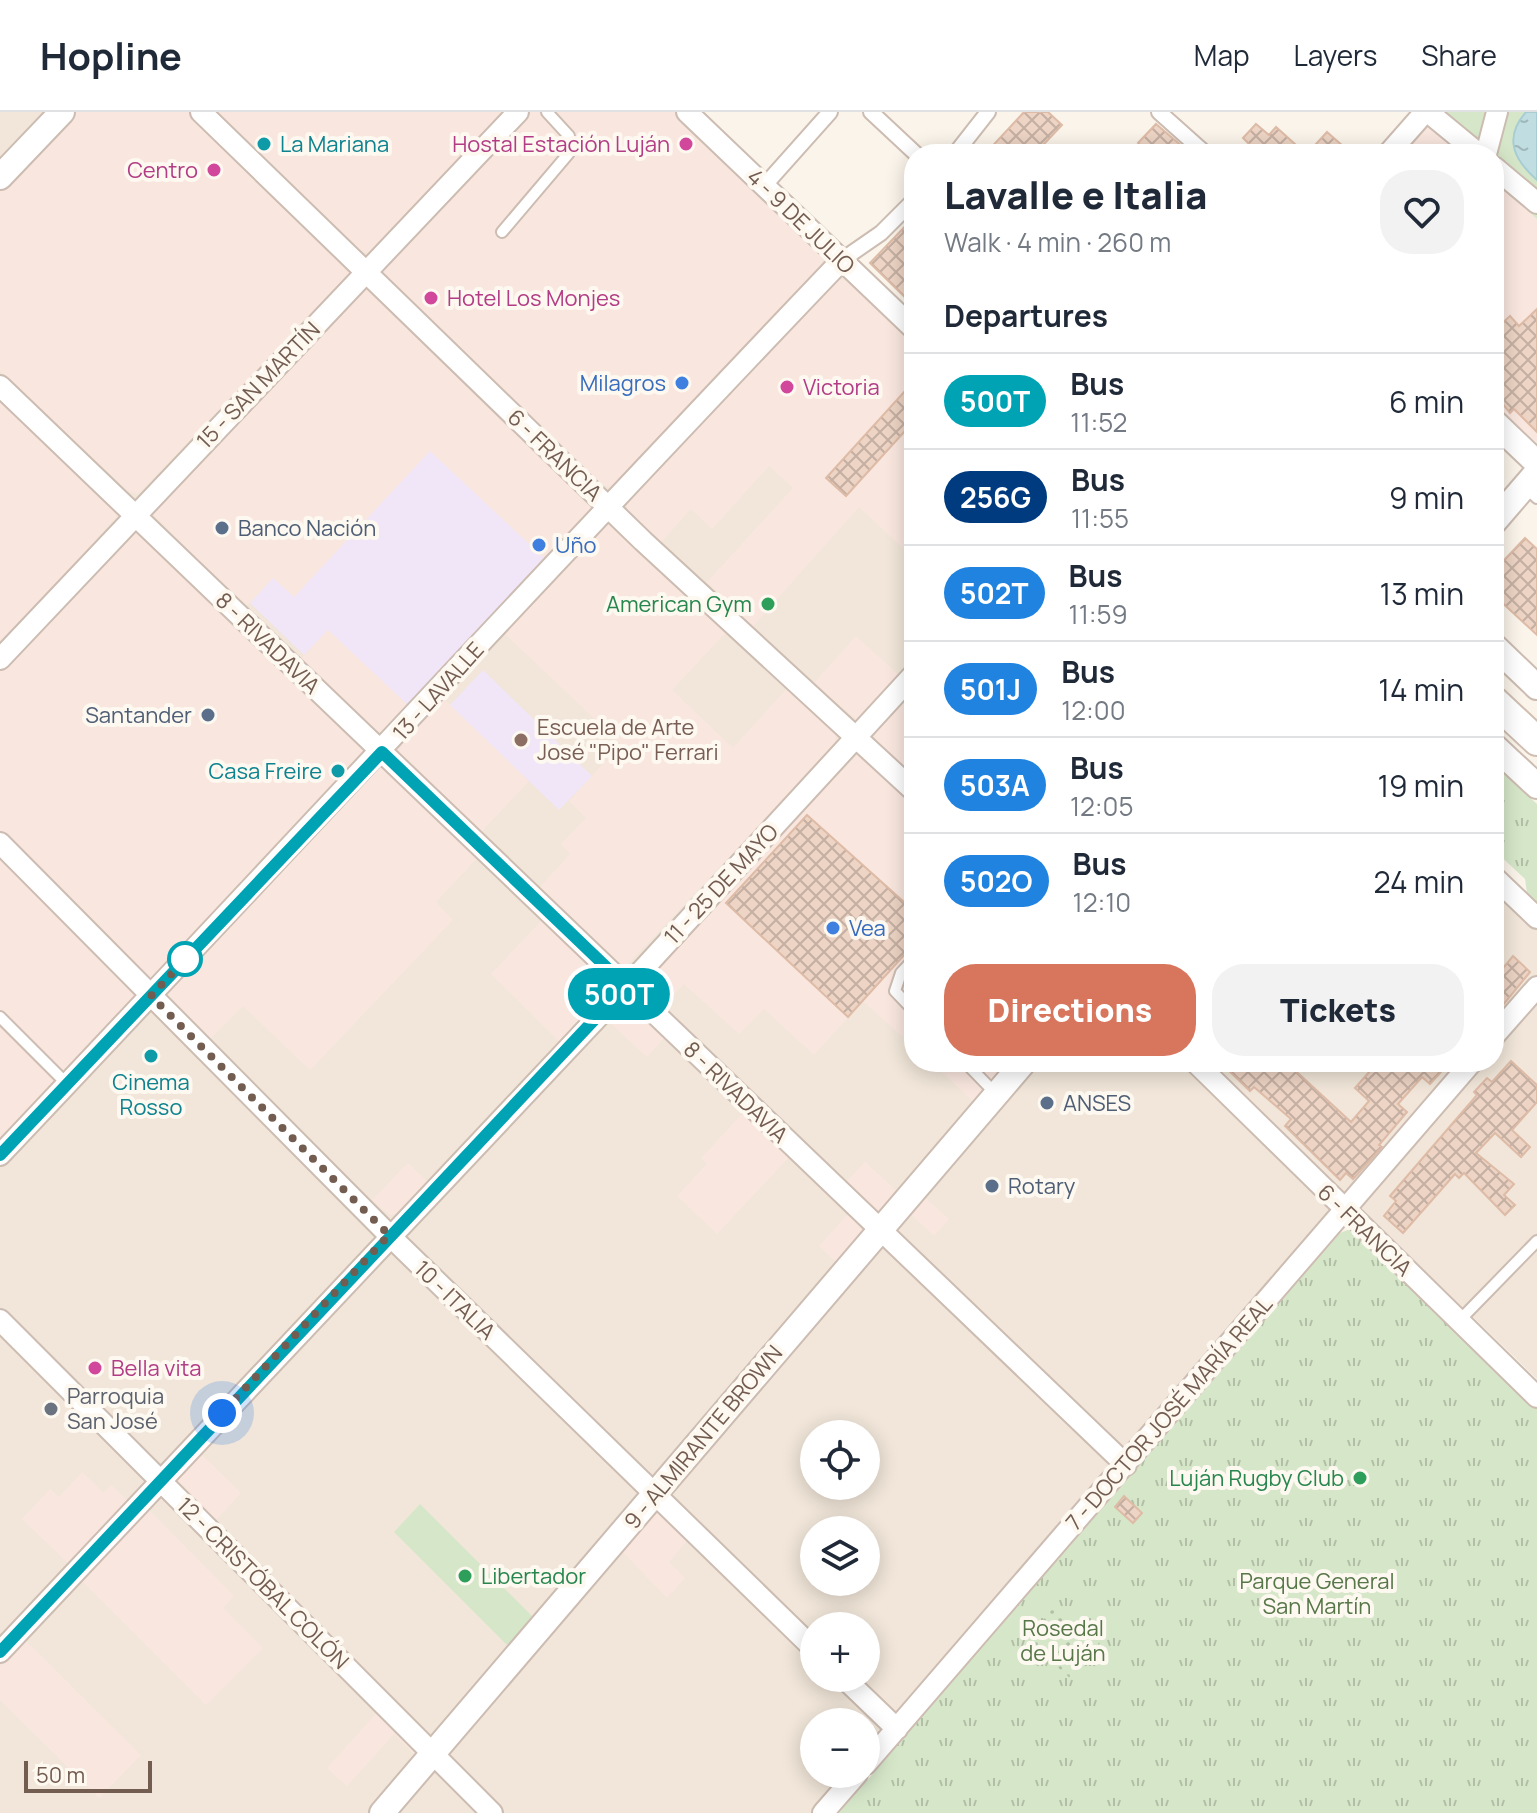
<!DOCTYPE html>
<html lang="en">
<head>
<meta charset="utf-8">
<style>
	:root { --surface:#fff; --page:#f2f2f3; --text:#1f2937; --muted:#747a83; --line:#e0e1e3; --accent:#d7765d }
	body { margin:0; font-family:Manrope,sans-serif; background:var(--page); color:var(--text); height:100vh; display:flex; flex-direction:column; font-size:30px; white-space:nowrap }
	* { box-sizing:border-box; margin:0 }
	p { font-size:26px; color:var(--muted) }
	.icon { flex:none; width:44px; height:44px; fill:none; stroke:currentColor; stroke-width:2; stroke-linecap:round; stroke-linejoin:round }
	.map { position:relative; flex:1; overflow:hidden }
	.panel { position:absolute; left:904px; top:32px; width:600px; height:928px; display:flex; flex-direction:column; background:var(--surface); border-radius:32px; box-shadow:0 4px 20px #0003 }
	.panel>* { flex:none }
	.badge { padding:0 16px; border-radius:26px; font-size:28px; line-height:52px }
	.tools { position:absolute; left:800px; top:1308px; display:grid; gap:16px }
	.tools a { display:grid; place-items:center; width:80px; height:80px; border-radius:50%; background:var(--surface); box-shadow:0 4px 20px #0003; font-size:40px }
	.scale { position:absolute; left:24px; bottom:20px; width:128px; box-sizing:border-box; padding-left:8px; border:4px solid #735c50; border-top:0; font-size:22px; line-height:28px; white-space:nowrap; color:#735c50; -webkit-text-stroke:6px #fdf8f0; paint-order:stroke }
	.you { position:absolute; width:40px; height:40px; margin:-20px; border:6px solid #fff; border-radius:50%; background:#1a73e8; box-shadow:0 0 0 12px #1a73e833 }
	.map>.badge { position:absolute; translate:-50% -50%; box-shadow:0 0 0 4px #fff }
	h2 { padding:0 40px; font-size:30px; line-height:72px }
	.round { display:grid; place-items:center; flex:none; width:84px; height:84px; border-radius:32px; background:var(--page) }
	.headline { display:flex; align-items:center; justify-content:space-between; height:136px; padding:0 40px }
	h1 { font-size:38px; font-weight:800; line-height:60px }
	.cta { display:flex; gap:16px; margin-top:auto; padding:16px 40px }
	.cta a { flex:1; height:92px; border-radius:32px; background:var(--accent); color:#fff; font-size:32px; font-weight:800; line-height:92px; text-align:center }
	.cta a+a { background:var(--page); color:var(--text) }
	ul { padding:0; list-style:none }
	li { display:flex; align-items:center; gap:24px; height:96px; padding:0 40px; border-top:2px solid var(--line) }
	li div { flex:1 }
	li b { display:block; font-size:30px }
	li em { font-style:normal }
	li .badge { min-width:88px; font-weight:700; text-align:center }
	header { display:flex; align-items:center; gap:48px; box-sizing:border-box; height:112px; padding:0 40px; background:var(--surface); border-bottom:2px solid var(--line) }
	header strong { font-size:38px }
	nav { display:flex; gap:44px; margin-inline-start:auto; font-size:28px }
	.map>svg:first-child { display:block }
	.residential { fill:#f1e6d9; fill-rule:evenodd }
	.commercial { fill:#f9e7df }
	.education { fill:#f1e6f7 }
	.grass { fill:#d6e7c9 }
	.park { fill:url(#park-tufts) }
	.garden { fill:url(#garden-dots) }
	.water { fill:url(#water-ripples); stroke:#a7cdd3; stroke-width:2 }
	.building { fill:url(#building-cross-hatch); stroke:#debba6; stroke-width:2 }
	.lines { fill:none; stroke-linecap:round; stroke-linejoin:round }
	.service-casing { stroke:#ccbcb1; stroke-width:14 }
	.pedestrian-casing { stroke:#ccbcb1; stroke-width:18 }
	.minor-casing { stroke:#ccbcb1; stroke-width:24 }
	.tertiary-casing { stroke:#ccbcb1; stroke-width:28 }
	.secondary-casing { stroke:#d0beb1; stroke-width:32 }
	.service { stroke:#fff; stroke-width:10 }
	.pedestrian { stroke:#fff; stroke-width:14 }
	.minor { stroke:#fff; stroke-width:20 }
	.tertiary { stroke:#fff; stroke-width:24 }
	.secondary { stroke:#fff; stroke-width:28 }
	.line-casing { stroke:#fff; stroke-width:18 }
	.line { stroke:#00a3b4; stroke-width:12 }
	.walk { stroke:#735c50; stroke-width:8; stroke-dasharray:0 14.4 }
	.culture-dot { fill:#0f9aa8; stroke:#fdf8f0; stroke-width:3 }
	.hotel-dot { fill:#d1479c; stroke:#fdf8f0; stroke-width:3 }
	.shop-dot { fill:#3f7fe0; stroke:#fdf8f0; stroke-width:3 }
	.service-dot { fill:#5c6f8a; stroke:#fdf8f0; stroke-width:3 }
	.leisure-dot { fill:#2e9e5b; stroke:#fdf8f0; stroke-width:3 }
	.education-dot { fill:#8d6e63; stroke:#fdf8f0; stroke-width:3 }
	.stop-dot { fill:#fff; stroke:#00a3b4; stroke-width:4 }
	.worship-dot { fill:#6b7280; stroke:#fdf8f0; stroke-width:3 }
	.labels { text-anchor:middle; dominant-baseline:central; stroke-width:8; stroke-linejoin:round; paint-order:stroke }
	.culture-label { font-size:22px; fill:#0d838f; stroke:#fdf8f0; text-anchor:start }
	.hotel-label { font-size:22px; fill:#b23c85; stroke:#fdf8f0; text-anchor:start }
	.street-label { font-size:22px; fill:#735c50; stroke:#fdf8f0 }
	.shop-label { font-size:22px; fill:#366cbe; stroke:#fdf8f0; text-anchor:start }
	.service-label { font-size:22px; fill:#4e5e75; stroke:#fdf8f0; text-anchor:start }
	.leisure-label { font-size:22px; fill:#27864d; stroke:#fdf8f0; text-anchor:end }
	.education-label { font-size:22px; fill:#785e54; stroke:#fdf8f0; text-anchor:start }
	.worship-label { font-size:22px; fill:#5b616d; stroke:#fdf8f0; text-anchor:start }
	.park-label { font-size:22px; fill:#577749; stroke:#fdf8f0 }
</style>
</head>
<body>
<header>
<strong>Hopline</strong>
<nav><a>Map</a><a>Layers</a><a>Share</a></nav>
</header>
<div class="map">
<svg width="1537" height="1701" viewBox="0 0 1537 1701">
	<defs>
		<pattern id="park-tufts" width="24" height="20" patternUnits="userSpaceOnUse" patternTransform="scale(2)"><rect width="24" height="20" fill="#d6e7c9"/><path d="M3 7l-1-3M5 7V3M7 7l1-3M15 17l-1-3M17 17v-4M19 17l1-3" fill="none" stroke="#b2bea6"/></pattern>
		<pattern id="garden-dots" width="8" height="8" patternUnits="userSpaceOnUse" patternTransform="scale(2)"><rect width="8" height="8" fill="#d6e7c9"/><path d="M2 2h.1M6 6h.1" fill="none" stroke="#b2bea6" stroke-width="1.8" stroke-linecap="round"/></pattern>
		<pattern id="water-ripples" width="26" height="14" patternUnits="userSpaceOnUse" patternTransform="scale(2)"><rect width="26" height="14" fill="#c0dee2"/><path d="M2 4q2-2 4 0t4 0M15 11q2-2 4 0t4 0" fill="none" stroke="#a0b7ba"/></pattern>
		<pattern id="building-cross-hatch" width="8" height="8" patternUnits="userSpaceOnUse" patternTransform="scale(2)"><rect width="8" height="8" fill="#edd4c4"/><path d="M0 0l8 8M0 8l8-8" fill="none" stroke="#c4afa2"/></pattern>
	</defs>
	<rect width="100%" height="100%" fill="#faf4ea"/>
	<path class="residential" d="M0,0H678L914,226V950H1494V776L1537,818V1267L1346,1082L866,1642V1610H814V1662H849L816,1701H0ZM814,1322H866V1374H814ZM814,1418H866V1470H814ZM814,1514H866V1566H814Z"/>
	<path class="commercial" d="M72,0H192L350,155L351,160L138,382L128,379L0,259V75Z
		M213,0H505L369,141L357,138Z
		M527,0H678L823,142L822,153L611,375L599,372L384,162L382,155Z
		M1428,11L1463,42H1399Z
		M1494,69L1537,107V331L1494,293Z
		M835,166L857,172L914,226V432L907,440L859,395L753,514L707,470L793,376L769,354L712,417L691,397L661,430L628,400L626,386Z
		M366,173L593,391L591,399L546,448L430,340L293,486L273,467L245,495L151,400Z
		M0,277L121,400L0,533Z
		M609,409L729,517L672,578L733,636L789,574L836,622L834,635L624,856L619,855L538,777L570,742L561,732L586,706L569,689L621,632L502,519Z
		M136,414L367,638L158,863L149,866L0,719V555Z
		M328,518L410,595L385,620L373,619L300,548Z
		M856,524L900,564L863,606L857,608L814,571Z
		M914,574V668L877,633L875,626L876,616Z
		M443,586L529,669L480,721L399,645L401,630Z
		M859,641L914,687V935L863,889L814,943L764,897L739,922L684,872L660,896L642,879L640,873L644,863Z
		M384,654L480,743L436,790L453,808L310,958L243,894L209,928L168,886L170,876L377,656Z
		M0,741L134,876L135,882V888L0,1033Z
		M545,805L606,869L604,881L559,929L491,862Z
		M625,889L666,924L647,945L605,906Z
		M931,950H1004L1010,955L977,993Z
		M743,1001L789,1045L717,1122L677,1084L707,1052L701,1046Z
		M865,1050L900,1082L878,1103L843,1073Z
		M408,1051L427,1069L396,1102L390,1103L372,1088Z
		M922,1083L949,1107L934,1124L907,1099Z
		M848,1102L866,1122L840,1154L819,1134Z
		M198,1339L241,1381L215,1409L177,1368L179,1359Z
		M82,1360L103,1381L111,1373L128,1389L69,1452L22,1407L50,1377L59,1385Z
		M146,1395L234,1484L223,1496L263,1536L206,1593L80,1467Z
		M659,1397L690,1425L669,1450L685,1466L667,1486L619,1436L651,1399Z
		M25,1528L141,1643L99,1686L0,1588V1555Z
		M382,1595L418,1631V1646L394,1622L347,1674L327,1656Z"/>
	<path class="education" d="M430,339L544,446L408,593L328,518L304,543L250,491L273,466L294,485Z
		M483,558L592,664L559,698L450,593Z"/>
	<path class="grass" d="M420,1392L535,1507L510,1536L394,1420Z"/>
	<path class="park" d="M1416,0H1537V107L1494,69V42H1463Z
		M1494,653L1537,692V797L1528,788L1525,767L1494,738Z
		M1350,1117L1537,1293V1701H839L1340,1121Z"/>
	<path class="garden" d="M1056,1493L1100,1531L1070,1566L1026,1527Z"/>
	<path class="water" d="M1526,0H1537V68C1514,48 1503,26 1526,0Z"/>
	<path class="building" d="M1024,0H1048L1062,13L1044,32L1054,42H985Z
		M1156,12L1191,42H1151L1138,31Z
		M1256,12L1269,23L1276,15L1306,42H1259L1243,26Z
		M1327,20L1352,42H1307Z
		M914,105V194L870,151Z
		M1537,197V320L1514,297L1510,301L1494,281V219L1510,204L1519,214Z
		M914,269V309L846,384L826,366Z
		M1525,426L1537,437V523L1494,483V459Z
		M807,703L914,799V832L848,905L726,791Z
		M1513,844L1530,860L1494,904V867Z
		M1511,949L1537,973V990L1512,1018L1530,1035L1521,1045L1495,1021L1476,1041L1514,1072L1504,1083L1515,1093L1505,1103L1464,1061L1459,1066L1455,1062L1403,1121L1384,1104L1396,1089L1390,1084L1477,983L1474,980L1487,966L1492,970Z
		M1220,950H1286L1351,1010L1369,989L1355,976L1378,950H1450L1430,972L1422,965L1398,992L1407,1000L1379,1033L1382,1035L1353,1067L1346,1061L1340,1068L1285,1014L1291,1007L1254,975L1250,979Z
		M1124,1384L1142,1401L1133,1411L1115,1395Z"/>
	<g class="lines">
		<g class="service-casing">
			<path id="service" d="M502,120L569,41V24L547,0
				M1525,375L1537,386
				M914,847L901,861L895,879L914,899
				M0,905L67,972
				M965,950L996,982
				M1459,1209L1537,1129"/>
		</g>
		<g class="pedestrian-casing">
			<path id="pedestrian" d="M871,0L916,42
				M1159,0L1206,42
				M955,42L988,0
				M764,74L830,0
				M842,148L881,121L914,88"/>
		</g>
		<g class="minor-casing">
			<path id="minor" d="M201,0L643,429L914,679
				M687,0L914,217
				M1428,0L1479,42
				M1388,42L1425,0
				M1486,42L1497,0
				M1494,55L1537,91
				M0,274L1126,1353
				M0,547L518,0
				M0,731L389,1123L814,1537
				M1494,765L1537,806
				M1494,924L1537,875
				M1195,950L1537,1285
				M0,1043C282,745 559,444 842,148
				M0,1208L492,1701
				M0,1540L645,855L914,562
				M844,1566L897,1617
				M866,1652L1472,950
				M823,1701L857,1662"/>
		</g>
		<g class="tertiary-casing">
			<path id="tertiary" d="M0,65L62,0
				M1494,310L1537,351
				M1494,410L1537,360
				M1494,534L1537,575
				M1494,634L1537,674
				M382,1701L1024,950"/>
		</g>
		<g class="secondary-casing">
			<path id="secondary" d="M1494,589L1537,629"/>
		</g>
		<use href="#service" class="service"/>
		<use href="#pedestrian" class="pedestrian"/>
		<use href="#minor" class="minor"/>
		<use href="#tertiary" class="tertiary"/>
		<use href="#secondary" class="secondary"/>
	</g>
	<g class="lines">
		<g class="line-casing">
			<path id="line" d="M0,1043L382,640L626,874L0,1540"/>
		</g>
		<use href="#line" class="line"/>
		<path class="walk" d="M185,847L193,839L151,884L389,1123L222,1301"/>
	</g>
	<g class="culture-dot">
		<circle cx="264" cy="32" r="8"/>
		<circle cx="338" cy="659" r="8"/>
		<circle cx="151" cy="944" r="8"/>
	</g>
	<g class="hotel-dot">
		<circle cx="686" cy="32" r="8"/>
		<circle cx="214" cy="58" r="8"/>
		<circle cx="431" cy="186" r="8"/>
		<circle cx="787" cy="275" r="8"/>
		<circle cx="95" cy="1256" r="8"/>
	</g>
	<g class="shop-dot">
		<circle cx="682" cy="271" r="8"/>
		<circle cx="539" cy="433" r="8"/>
		<circle cx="833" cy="816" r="8"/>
	</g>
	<g class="service-dot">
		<circle cx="222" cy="416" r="8"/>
		<circle cx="208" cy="603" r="8"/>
		<circle cx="1047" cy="991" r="8"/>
		<circle cx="992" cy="1074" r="8"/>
	</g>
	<g class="leisure-dot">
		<circle cx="768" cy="492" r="8"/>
		<circle cx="1360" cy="1366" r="8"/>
		<circle cx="465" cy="1464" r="8"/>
	</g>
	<circle class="education-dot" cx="521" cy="628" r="8"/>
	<circle class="stop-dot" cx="185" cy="847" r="16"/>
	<circle class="worship-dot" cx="51" cy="1297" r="8"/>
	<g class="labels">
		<g class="culture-label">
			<text x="280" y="32">La Mariana</text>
			<text x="322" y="659" text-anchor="end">Casa Freire</text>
			<text x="151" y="970" text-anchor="middle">Cinema<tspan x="151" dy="25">Rosso</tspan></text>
		</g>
		<g class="hotel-label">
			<text x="670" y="32" text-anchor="end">Hostal Estación Luján</text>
			<text x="198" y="58" text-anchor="end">Centro</text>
			<text x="447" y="186">Hotel Los Monjes</text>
			<text x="803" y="275">Victoria</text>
			<text x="111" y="1256">Bella vita</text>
		</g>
		<g class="street-label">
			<text transform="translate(801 109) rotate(44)">4 - 9 DE JULIO</text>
			<text transform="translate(258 273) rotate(-46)">15 - SAN MARTÍN</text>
			<text transform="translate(555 343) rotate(44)">6 - FRANCIA</text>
			<text transform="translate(268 531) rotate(44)">8 - RIVADAVIA</text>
			<text transform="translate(438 579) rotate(-48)">13 - LAVALLE</text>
			<text transform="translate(721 772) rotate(-47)">11 - 25 DE MAYO</text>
			<text transform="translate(736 980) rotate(44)">8 - RIVADAVIA</text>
			<text transform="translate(1365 1118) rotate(44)">6 - FRANCIA</text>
			<text transform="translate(455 1188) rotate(44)">10 - ITALIA</text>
			<text transform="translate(1169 1301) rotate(-49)">7 - DOCTOR JOSÉ MARÍA REAL</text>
			<text transform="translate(703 1325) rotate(-50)">9 - ALMIRANTE BROWN</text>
			<text transform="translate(263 1471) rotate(45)">12 - CRISTÓBAL COLÓN</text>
		</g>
		<g class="shop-label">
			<text x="666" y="271" text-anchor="end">Milagros</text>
			<text x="555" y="433">Uño</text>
			<text x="849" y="816">Vea</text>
		</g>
		<g class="service-label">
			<text x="238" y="416">Banco Nación</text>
			<text x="192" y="603" text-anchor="end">Santander</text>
			<text x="1063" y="991">ANSES</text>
			<text x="1008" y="1074">Rotary</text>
		</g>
		<g class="leisure-label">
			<text x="752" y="492">American Gym</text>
			<text x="1344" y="1366">Luján Rugby Club</text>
			<text x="481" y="1464" text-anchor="start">Libertador</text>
		</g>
		<g class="education-label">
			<text x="537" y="615">Escuela de Arte<tspan x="537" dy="25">José "Pipo" Ferrari</tspan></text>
		</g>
		<g class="worship-label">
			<text x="67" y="1284">Parroquia<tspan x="67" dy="25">San José</tspan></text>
		</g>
		<g class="park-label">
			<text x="1317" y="1469">Parque General<tspan x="1317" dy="25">San Martín</tspan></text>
			<text x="1063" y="1516">Rosedal<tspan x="1063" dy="25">de Luján</tspan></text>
		</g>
	</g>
</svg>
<div class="tools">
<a><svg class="icon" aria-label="locate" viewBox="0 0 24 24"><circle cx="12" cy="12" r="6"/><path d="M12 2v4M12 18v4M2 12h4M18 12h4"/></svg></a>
<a><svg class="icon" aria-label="layers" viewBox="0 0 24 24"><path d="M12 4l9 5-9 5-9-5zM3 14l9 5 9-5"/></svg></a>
<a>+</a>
<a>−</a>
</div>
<div class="scale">50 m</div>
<div class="you" style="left:222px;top:1301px"></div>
<b class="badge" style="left:619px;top:882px;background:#00a3b4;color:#fff">500T</b>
<section class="panel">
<div class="headline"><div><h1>Lavalle e Italia</h1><p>Walk · 4 min · 260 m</p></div><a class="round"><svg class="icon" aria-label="heart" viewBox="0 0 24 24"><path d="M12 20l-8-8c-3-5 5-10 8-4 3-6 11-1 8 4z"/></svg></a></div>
<h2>Departures</h2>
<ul>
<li><span class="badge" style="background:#00a3b4;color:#fff">500T</span><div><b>Bus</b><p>11:52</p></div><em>6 min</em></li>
<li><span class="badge" style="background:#003b80;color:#fff">256G</span><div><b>Bus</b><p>11:55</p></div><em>9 min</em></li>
<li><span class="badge" style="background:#2083df;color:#fff">502T</span><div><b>Bus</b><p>11:59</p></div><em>13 min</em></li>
<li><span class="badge" style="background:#2083df;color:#fff">501J</span><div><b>Bus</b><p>12:00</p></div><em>14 min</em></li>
<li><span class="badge" style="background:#2083df;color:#fff">503A</span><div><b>Bus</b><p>12:05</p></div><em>19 min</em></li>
<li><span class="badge" style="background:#2083df;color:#fff">502O</span><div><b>Bus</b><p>12:10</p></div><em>24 min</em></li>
</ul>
<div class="cta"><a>Directions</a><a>Tickets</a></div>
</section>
</div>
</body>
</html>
